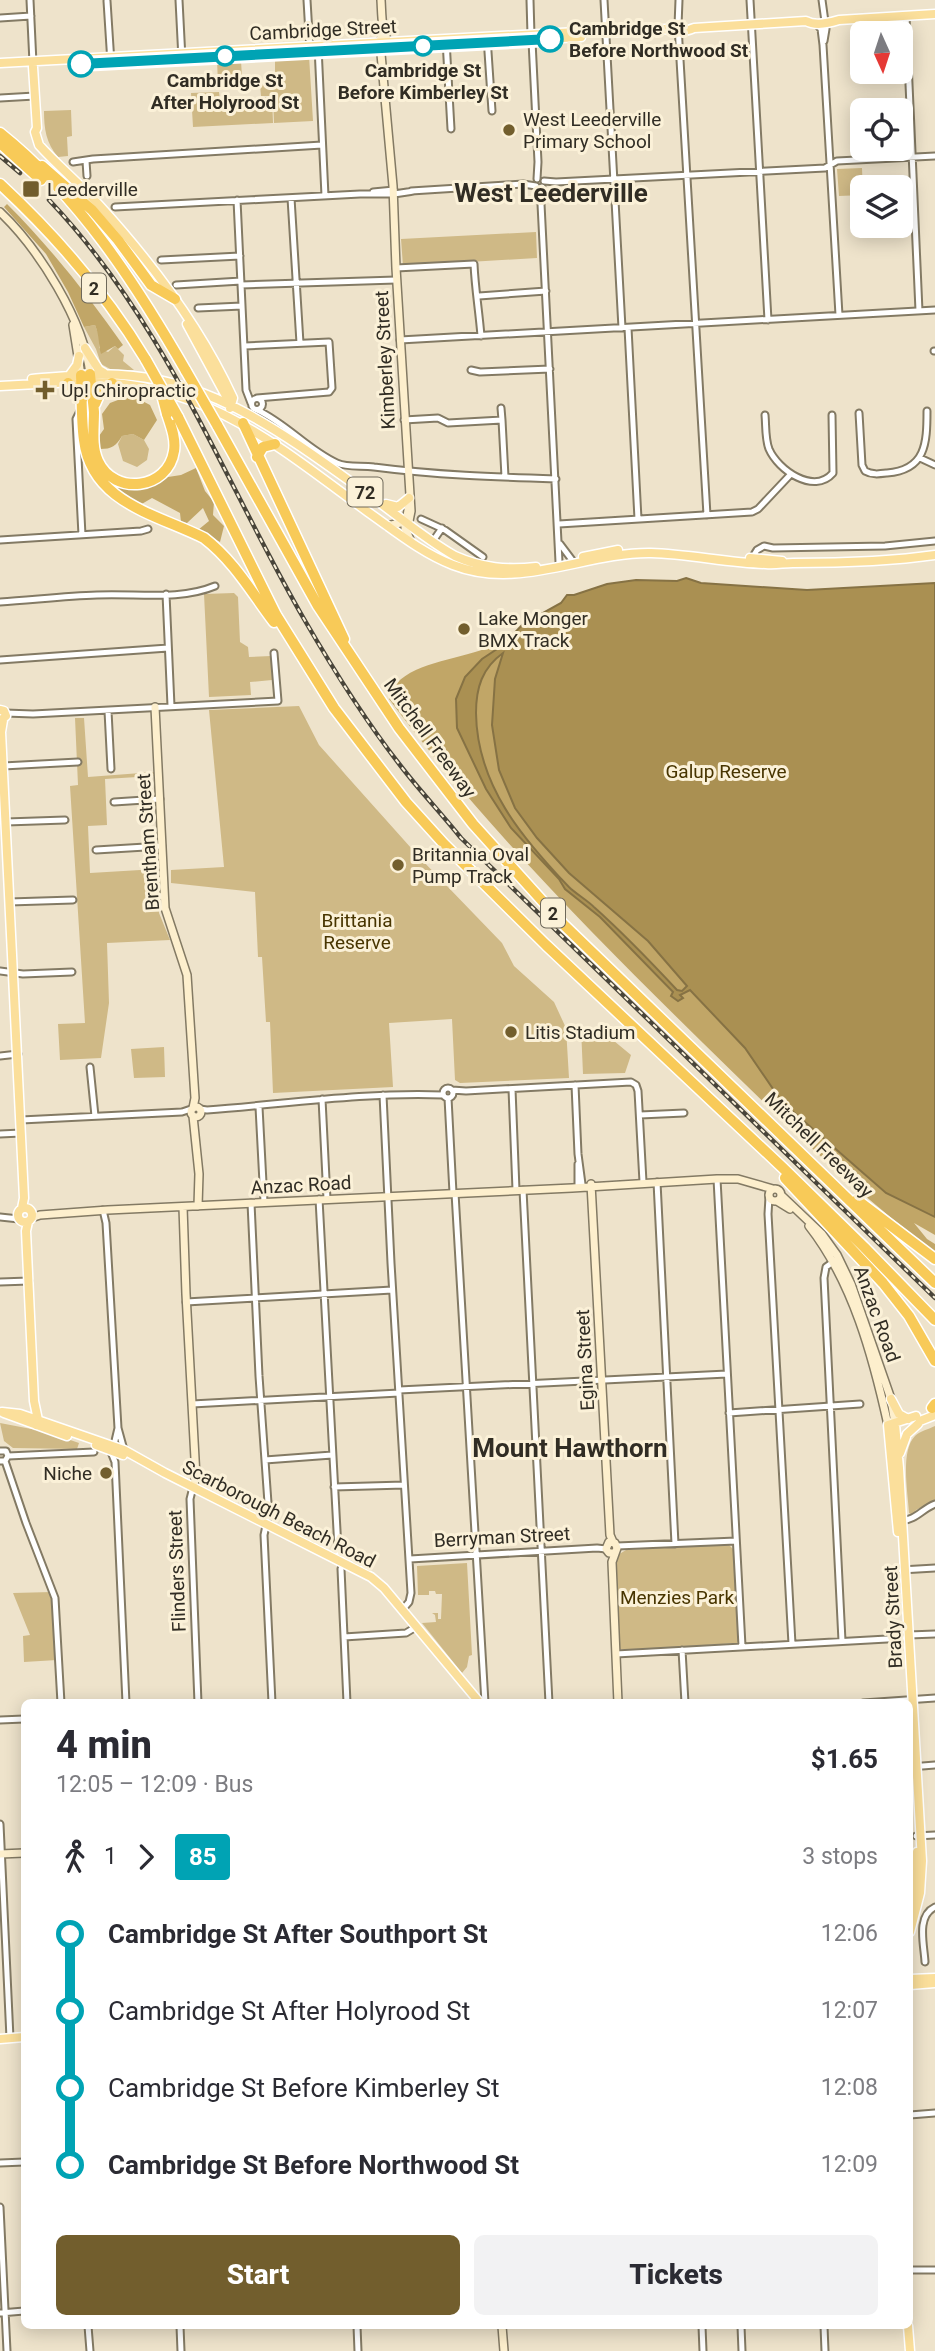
<!DOCTYPE html>
<html lang="en">
<head>
<meta charset="utf-8">
<style>
	:root { --surface:#fff; --page:#f2f2f3; --text:#2b2b33; --muted:#7c7c81; --accent:#725e2d }
	body { margin:0; font-family:Roboto,sans-serif; background:var(--page); color:var(--text); height:100vh; display:flex; flex-direction:column; font-size:26px; white-space:nowrap }
	* { box-sizing:border-box; margin:0 }
	p { font-size:23px; color:var(--muted) }
	.icon { flex:none; width:38px; height:38px; fill:none; stroke:currentColor; stroke-width:2; stroke-linecap:round; stroke-linejoin:round }
	.map { position:relative; flex:1; overflow:hidden }
	.drawer { position:absolute; left:21px; top:1699px; width:892px; height:630px; display:flex; flex-direction:column; background:var(--surface); border-radius:10px; box-shadow:0 4px 18px #0003 }
	.drawer>* { flex:none }
	.badge { padding:0 14px; border-radius:5px; font-size:24px; line-height:46px }
	.needle { width:46px; rotate:177deg }
	.buttons { position:absolute; left:850px; top:21px; display:grid; gap:14px }
	.buttons a { display:grid; place-items:center; width:63px; height:63px; border-radius:10px; background:var(--surface); box-shadow:0 4px 18px #0003; font-size:35px }
	.map>.badge { position:absolute; translate:-50% -50%; box-shadow:0 0 0 4px #fff }
	.legs { display:flex; align-items:center; gap:10px; height:77px; padding:0 35px; font-size:23px }
	.legs p { margin-inline-start:auto }
	.head { display:flex; align-items:center; justify-content:space-between; height:119px; padding:0 35px }
	h1 { font-size:38px; font-weight:800; line-height:52px }
	.primary-button { display:flex; gap:14px; margin-top:auto; padding:14px 35px }
	.primary-button a { flex:1; height:80px; border-radius:10px; background:var(--accent); color:#fff; font-size:28px; font-weight:800; line-height:80px; text-align:center }
	.primary-button a+a { background:var(--page); color:var(--text) }
	ul { padding:0 35px; list-style:none }
	li { display:flex; align-items:center; gap:24px; height:77px; font-size:26px }
	li i { display:grid; place-items:center; width:10px; height:100%; margin:0 9px; background:currentColor }
	li i::after { content:''; width:18px; height:18px; margin:-9px; border:5px solid; border-radius:50%; background:var(--surface) }
	li p { margin-inline-start:auto }
	li:first-child i { background:linear-gradient(#0000 50%,currentColor 0) }
	li:last-child i { background:linear-gradient(currentColor 50%,#0000 0) }
	.map>svg:first-child { display:block }
	.green { fill:#cfb986 }
	.forest { fill:#c1a667 }
	.water { fill:#aa9052; stroke:#867244; stroke-width:2; fill-rule:evenodd }
	.lines { fill:none; stroke-linecap:round; stroke-linejoin:round }
	.street-casing { stroke:#837a64; stroke-width:9 }
	.secondary-casing { stroke:#837a64; stroke-width:10 }
	.primary-casing { stroke:#fff; stroke-width:11 }
	.highway-casing { stroke:#fff; stroke-width:13 }
	.street { stroke:#fff; stroke-width:5 }
	.secondary { stroke:#fdefcd; stroke-width:7 }
	.primary { stroke:#fbdf9b; stroke-width:8 }
	.highway { stroke:#f8ca58; stroke-width:10 }
	.rail-casing { stroke:#49453a; stroke-width:4.5 }
	.rail { stroke:#fbf1d8; stroke-width:2; stroke-dasharray:5; stroke-linecap:butt }
	.highway-bridge-casing { stroke:#fff; stroke-width:13; stroke-linecap:butt }
	.highway-bridge { stroke:#f8ca58; stroke-width:10 }
	.line-1-casing { stroke:#fff; stroke-width:16 }
	.line-1 { stroke:#00a3b4; stroke-width:10 }
	.stop-1-dot { fill:#fff; stroke:#00a3b4; stroke-width:3.5 }
	.poi-dot { fill:#725e2d; stroke:#fbf1d8; stroke-width:2.5 }
	.labels { text-anchor:middle; dominant-baseline:central; stroke-width:6; stroke-linejoin:round; paint-order:stroke }
	.shield { fill:#fbf1d8; stroke:#6e685a; stroke-width:2 }
	.shield-label { font-size:18px; font-weight:bold; fill:#312d24 }
	.stop-label { font-size:19px; font-weight:bold; fill:#312d24; stroke:#fbf1d8 }
	.street-label { font-size:19px; fill:#312d24; stroke:#fbf1d8 }
	.poi-label { font-size:19px; fill:#312d24; stroke:#fbf1d8; text-anchor:start }
	.park-label { font-size:19px; fill:#483500; stroke:#fbf1d8 }
	.district-label { font-size:26px; font-weight:bold; fill:#312d24; stroke:#fbf1d8 }
</style>
</head>
<body>
<div class="map">
<svg width="935" height="2351" viewBox="0 0 935 2351">
	<rect width="100%" height="100%" fill="#eee3cb"/>
	<path class="green" d="M309,56L313,121L274,123L273,96H261L260,85L275,83V58Z
		M241,60L242,78L239,82L218,83L217,61Z
		M219,92L220,100L272,97L273,123L193,127L191,93Z
		M71,110L72,136L67,137L68,156L58,157C46,143 44,129 44,111Z
		M862,168L863,195L839,196L837,169Z
		M536,232L537,258L403,266L401,239Z
		M95,325L100,338L99,348L108,352L115,346L124,355L123,361L134,370H112L101,364L96,349L84,327Z
		M133,434L144,440L149,449L147,460L137,467L123,461L118,444L122,436Z
		M234,593L238,597L240,642L248,647L249,657L271,656L272,680L250,682L251,695L209,697L204,594Z
		M299,706L319,745L420,858L502,943L514,966L554,1002L566,1028L569,1078L460,1083L455,1080L452,1019L389,1023L393,1087L273,1093L270,1022H266L262,957H258L255,892L171,883V870L224,867L209,710Z
		M75,718H84L88,777L154,772V776L105,779L107,825L88,826L90,873L157,869L159,913L170,940L107,943L109,1003L101,1058L60,1060L58,1024L85,1023L70,786L78,785Z
		M581,1028L602,1031L631,1055L625,1073L583,1074Z
		M164,1047L165,1077L134,1078L131,1049Z
		M0,1423L47,1432L79,1443L77,1449L13,1448L4,1441Z
		M935,1426V1500L916,1510L913,1515L909,1513C908,1493 900,1451 915,1436C920,1431 929,1429 935,1426Z
		M728,1544L734,1550L739,1639L737,1643L631,1650L620,1649L615,1585L616,1556L626,1550Z
		M467,1563L472,1655L469,1656L467,1667L462,1673L422,1623L436,1622L435,1615L432,1613H438V1619H441L442,1594H436L435,1591H429V1595H418L417,1566Z
		M52,1592L57,1660L24,1662L23,1636L30,1635L13,1593Z"/>
	<path class="forest" d="M7,204C50,247 88,295 123,345L118,349L115,346L101,354C98,344 100,337 95,325L84,327L68,292L46,254L4,207Z
		M131,395L150,405L157,420L144,440L133,434L122,436C116,446 112,449 100,449L99,436L104,429L102,414L110,403Z
		M196,468L205,491L214,502L213,515L224,526L220,542L198,530L209,521L203,508L187,523L181,522L180,513L152,498L140,505L119,495L105,484L133,489L152,486L168,477L181,475Z
		M490,647L497,649L482,659L457,727L486,789L511,828L559,879L565,889L600,917L673,993L679,995L690,990L745,1048L782,1102L886,1193L935,1217V1235L914,1223L927,1239L935,1244V1252C851,1190 777,1115 703,1043C592,934 482,823 389,699C392,694 394,687 397,683C416,662 464,658 490,647Z
		M504,652L495,679L492,725L499,770L515,808L537,838L569,873L648,941L687,986L681,991L677,990C651,961 623,933 594,906C586,899 576,894 569,886C524,839 477,787 476,717C476,687 480,671 504,652Z"/>
	<path class="water" d="M686,578L701,583L807,590L935,583V1217L886,1193L782,1102L745,1048L690,990L680,995L683,998L678,1001L671,996L673,992L600,917L565,889L559,879L511,828L486,789L457,728L456,699L465,677L482,659L503,645L523,624L561,603L567,595H574L607,584L636,580L677,581ZM503,653L495,679L492,725L499,770L515,808L537,838L569,873L648,941L687,986L682,991L677,990C650,961 623,933 594,907C587,900 576,894 569,887C522,838 477,785 476,713C476,688 482,668 503,653Z"/>
	<g class="lines">
		<g class="street-casing">
			<path id="street" d="M30,0L33,63
				M179,0L182,59
				M307,0L310,51
				M530,0L531,35
				M604,0L622,328
				M679,0L678,26L707,515
				M750,0L768,320
				M822,0L826,29L824,41
				M107,1L111,63
				M906,16L919,311
				M0,18L31,16
				M816,23L821,29L823,45L839,315
				M487,37L492,111
				M446,40L451,129
				M532,41L538,162L537,179
				M318,47L325,196
				M0,98L35,96
				M86,161L87,176
				M73,162L93,159L322,145
				M544,181L556,182L825,168L837,161L935,156
				M542,187L541,204L559,562
				M411,191L523,184L536,186
				M373,192L394,190
				M291,198L300,343
				M237,200L246,390L251,403
				M115,207L360,194H394L414,191
				M161,260L240,256
				M396,268L474,264C475,288 479,311 481,336
				M176,285L241,281
				M241,285L396,280
				M479,296L546,291
				M198,308L242,306
				M628,328L638,519
				M400,340L935,310
				M245,346L329,342L332,388L329,392L257,398
				M934,351H935
				M471,370L480,372L550,369
				M251.5 404a5.5 5.5 0 1 1 11 0a5.5 5.5 0 1 1-11 0Z
				M501,408L502,420
				M257,410C286,423 308,450 337,463C348,468 362,465 374,467C435,475 495,477 556,479
				M80,411L76,419L82,535
				M859,413L862,465L865,471C872,475 879,474 887,473C926,470 927,443 927,411
				M765,415C766,425 765,439 769,449C778,470 814,495 833,473L832,415
				M404,420L438,418L448,423L502,420L505,477
				M920,458L935,465
				M421,519L445,530L483,557
				M559,524L752,512L758,509L790,475
				M0,540L141,531L148,529
				M433,541L442,528
				M560,544L572,560
				M752,558L757,550L764,546L773,548L885,546L935,541
				M166,594L171,706
				M0,602C32,600 65,596 97,595C136,593 179,601 215,586
				M0,660L168,648
				M108,711L111,769
				M5,713L33,714L278,701L274,653
				M3,766L78,762
				M114,802L160,799
				M6,822L65,820
				M96,850L162,846
				M9,902L73,900
				M0,971L23,974L72,972
				M0,1056L18,1054
				M90,1067L95,1116
				M575,1085L578,1154L582,1184
				M443 1093a5 5 0 1 1 10 0a5 5 0 1 1-10 0Z
				M512,1089L516,1190
				M452,1090L466,1091L631,1082L636,1085L638,1091L643,1182
				M383,1095L391,1263L411,1593L409,1602L402,1610
				M448,1098L453,1193
				M322,1099L327,1199
				M259,1107L264,1202
				M200,1109L207,1110C286,1104 365,1092 443,1095
				M640,1115L684,1113
				M21,1120L182,1112L191,1109
				M0,1134L21,1133
				M717,1179L742,1646
				M657,1182L675,1544
				M578,1184V1164
				M523,1190L549,1703
				M455,1193L485,1703
				M769,1197L768,1214L792,1644
				M319,1199L338,1549L335,1559
				M251,1203L259,1376L268,1503L267,1521L264,1535L272,1703
				M103,1210L106,1223L118,1428L124,1450
				M0,1217L19,1219
				M833,1262L826,1267L824,1278L842,1641
				M0,1282L29,1281
				M186,1302L392,1290
				M399,1390L727,1374
				M192,1404L399,1393
				M729,1413L860,1404
				M116,1449L114,1445L118,1428
				M0,1451H6L8,1456L5,1461H0
				M111,1452L115,1462L126,1703
				M8,1456L94,1452
				M265,1460L332,1455
				M5,1461L26,1523L55,1598L61,1703
				M193,1487L190,1499L198,1703
				M334,1487L404,1485
				M901,1521C916,1520 922,1509 935,1504
				M617,1546L736,1541
				M410,1559L597,1548L606,1549
				M343,1563L341,1569L347,1703
				M901,1570L935,1568
				M909,1635L935,1634
				M344,1637L406,1633L416,1627
				M682,1650L685,1703
				M616,1654L905,1638
				M863,1703L935,1698
				M0,1720L24,1719
				M910,1767L935,1765
				M0,1824L10,2038
				M916,1836L935,1835
				M925,1962C924,1944 916,1916 935,1907
				M910,2115L935,2113
				M0,2163L24,2162
				M0,2207L7,2351
				M910,2270H935
				M0,2313L24,2311
				M88,2326L90,2351
				M180,2326L181,2351
				M357,2326L358,2351
				M702,2326L703,2351
				M741,2326L742,2351
				M824,2326L825,2351"/>
		</g>
		<g class="secondary-casing">
			<path id="secondary" d="M381,0C382,14 381,31 389,43
				M383,26L380,43L393,186L396,268L411,511L409,521L387,526
				M0,212C39,249 84,321 90,374
				M73,325L81,375
				M409,504L405,528L411,542
				M155,707L165,908L187,975L195,1098L193,1108
				M191 1112a5 5 0 1 1 10 0a5 5 0 1 1-10 0Z
				M193,1116L199,1174L198,1206
				M591,1184L610,1535L613,1542
				M769 1195a6 6 0 1 1 12 0a6 6 0 1 1-12 0Z
				M781,1195L822,1234L837,1255L851,1284L891,1399L895,1424
				M777,1201L790,1209
				M183,1207L186,1294L196,1477L193,1487
				M31,1218L40,1215L108,1210L572,1188L717,1179H738L773,1189
				M809,1226C853,1282 873,1357 888,1425
				M614,1553H609L606,1549L609,1542L615,1543L617,1548L612,1562L618,1703
				M0,1854L24,1853
				M502,2326L504,2351"/>
		</g>
		<g class="primary-casing">
			<path id="primary" d="M492,42L581,37
				M0,63L596,31L606,33L666,29C674,32 686,32 694,28L806,21C815,26 830,23 839,20L935,14
				M33,67L37,128L35,132L39,145C58,166 80,184 99,205C152,263 200,326 233,398L230,408
				M187,324L231,405
				M85,348L99,370L104,373
				M69,376L77,365L79,356
				M32,379C65,376 99,372 133,376C223,385 297,444 368,494C397,515 425,539 455,556C482,568 507,570 536,567
				M87,382C204,381 279,447 368,512C395,531 422,553 453,565C519,591 585,552 651,553C689,554 728,563 766,564C775,565 784,563 793,563C840,563 888,562 935,555
				M0,386L74,382
				M386,504L398,507L409,498
				M583,557L618,550
				M750,558L782,561
				M0,710L4,711L6,716L0,721
				M3,720L1,732L24,1198L22,1208
				M18 1215a7 7 0 1 1 14 0a7 7 0 1 1-14 0Z
				M28,1222L26,1231L34,1401L38,1420L36,1425
				M891,1399L899,1414L908,1419
				M2,1412L20,1414L124,1450L165,1473L371,1577L384,1588L480,1703
				M4,1413L67,1436
				M920,1421L935,1415
				M895,1424L899,1468L922,1861L920,1893L910,1932
				M96,1445L123,1455
				M900,1453L907,1434L918,1424
				M898,1532L888,1425L916,1416
				M910,1907L916,1875L917,1852
				M910,1979L935,1978
				M910,1985L935,1983
				M0,2039L24,2037
				M908,2326L910,2351"/>
		</g>
		<g class="highway-casing">
			<path id="highway" d="M0,133C79,196 136,284 186,371
				M0,143L41,180
				M42,166L92,210L118,240L151,285L175,299
				M0,184C55,235 107,295 146,360
				M90,374C91,387 93,400 94,412C94,428 91,446 98,461C114,496 168,490 174,451C176,439 171,426 167,414
				M81,375C82,396 81,419 84,440C92,503 156,514 204,538C234,561 252,593 274,622
				M68,383L82,400
				M95,404L99,395L112,383
				M178,417L276,615L334,708L406,802L444,844L546,945L782,1167L864,1247L935,1320
				M243,423L344,639
				M217,425L318,606L399,728L473,824L564,925L935,1283
				M257,457L263,447L275,444
				M785,1178L883,1283L909,1316L935,1361
				M857,1200L935,1259
				M932,1408L935,1404"/>
		</g>
		<use href="#street" class="street"/>
		<use href="#secondary" class="secondary"/>
		<use href="#primary" class="primary"/>
		<use href="#highway" class="highway"/>
		<g class="rail-casing">
			<path id="rail" d="M0,156L20,173
				M49,200C166,323 221,475 304,619C333,669 364,719 400,765C419,790 441,813 461,838L935,1298"/>
		</g>
		<use href="#rail" class="rail"/>
		<g class="highway-bridge-casing">
			<path id="highway-bridge" d="M146,360L178,417
				M186,371L217,425
				M162,395L167,414"/>
		</g>
		<use href="#highway-bridge" class="highway-bridge"/>
	</g>
	<g class="lines">
		<g class="line-1-casing">
			<path id="line-1" d="M81,64L550,39"/>
		</g>
		<use href="#line-1" class="line-1"/>
	</g>
	<g class="stop-1-dot">
		<circle cx="550" cy="39" r="12"/>
		<circle cx="423" cy="46" r="9"/>
		<circle cx="225" cy="56" r="9"/>
		<circle cx="81" cy="64" r="12"/>
	</g>
	<g class="poi-dot">
		<circle cx="509" cy="130" r="7"/>
		<rect x="22" y="180" width="18" height="18" rx="3.5"/>
		<path d="M41.5 379.5h7v7h7v7h-7v7h-7v-7h-7v-7h7z"/>
		<circle cx="464" cy="629" r="7"/>
		<circle cx="398" cy="865" r="7"/>
		<circle cx="511" cy="1032" r="7"/>
		<circle cx="106" cy="1473" r="7"/>
	</g>
	<g class="labels">
		<g class="shield">
			<rect x="82" y="273.5" width="24" height="29" rx="5"/>
			<rect x="347.5" y="477.5" width="35" height="29" rx="5"/>
			<rect x="541" y="898.5" width="24" height="29" rx="5"/>
		</g>
		<g class="shield-label">
			<text x="94" y="288">2</text>
			<text x="365" y="492">72</text>
			<text x="553" y="913">2</text>
		</g>
		<g class="stop-label">
			<text x="569" y="28" text-anchor="start">Cambridge St<tspan x="569" dy="22">Before Northwood St</tspan></text>
			<text x="423" y="70">Cambridge St<tspan x="423" dy="22">Before Kimberley St</tspan></text>
			<text x="225" y="80">Cambridge St<tspan x="225" dy="22">After Holyrood St</tspan></text>
		</g>
		<g class="street-label">
			<text transform="translate(323 30) rotate(-3)">Cambridge Street</text>
			<text transform="translate(385 360) rotate(-93)">Kimberley Street</text>
			<text transform="translate(430 738) rotate(54)">Mitchell Freeway</text>
			<text transform="translate(148 842) rotate(-94)">Brentham Street</text>
			<text transform="translate(819 1145) rotate(44)">Mitchell Freeway</text>
			<text transform="translate(301 1185) rotate(-3)">Anzac Road</text>
			<text transform="translate(877 1314) rotate(70)">Anzac Road</text>
			<text transform="translate(585 1360) rotate(-93)">Egina Street</text>
			<text transform="translate(279 1514) rotate(27)">Scarborough Beach Road</text>
			<text transform="translate(502 1537) rotate(-3)">Berryman Street</text>
			<text transform="translate(177 1571) rotate(-92)">Flinders Street</text>
			<text transform="translate(893 1617) rotate(-93)">Brady Street</text>
		</g>
		<g class="poi-label">
			<text x="523" y="119">West Leederville<tspan x="523" dy="22">Primary School</tspan></text>
			<text x="47" y="189">Leederville</text>
			<text x="61" y="390">Up! Chiropractic</text>
			<text x="478" y="618">Lake Monger<tspan x="478" dy="22">BMX Track</tspan></text>
			<text x="412" y="854">Britannia Oval<tspan x="412" dy="22">Pump Track</tspan></text>
			<text x="525" y="1032">Litis Stadium</text>
			<text x="92" y="1473" text-anchor="end">Niche</text>
		</g>
		<g class="park-label">
			<text x="726" y="771">Galup Reserve</text>
			<text x="357" y="920">Brittania<tspan x="357" dy="22">Reserve</tspan></text>
			<text x="677" y="1597">Menzies Park</text>
		</g>
		<g class="district-label">
			<text x="551" y="193">West Leederville</text>
			<text x="570" y="1448">Mount Hawthorn</text>
		</g>
	</g>
</svg>
<div class="buttons">
<a><svg class="needle" viewBox="-14 -14 28 28"><path d="M0-13l5 13h-10z" fill="#e53935"/><path d="M0 13l5-13h-10z" fill="#7c7c81"/></svg></a>
<a><svg class="icon" aria-label="locate" viewBox="0 0 24 24"><circle cx="12" cy="12" r="6"/><path d="M12 2v4M12 18v4M2 12h4M18 12h4"/></svg></a>
<a><svg class="icon" aria-label="layers" viewBox="0 0 24 24"><path d="M12 4l9 5-9 5-9-5zM3 14l9 5 9-5"/></svg></a>
</div>
<section class="drawer">
<div class="head"><div><h1>4 min</h1><p>12:05 – 12:09 · Bus</p></div><b>$1.65</b></div>
<div class="legs"><svg class="icon" aria-label="walk" viewBox="0 0 24 24"><circle cx="13" cy="4" r="2"/><path d="M13 8l-2 6 4 7M11 14l-3 7M7 12l3-4h3l4 4"/></svg>1<svg class="icon" aria-label="forward" viewBox="0 0 24 24"><path d="M9 5l7 7-7 7"/></svg><b class="badge" style="background:#00a3b4;color:#fff">85</b><p>3 stops</p></div>
<ul>
<li><i style="color:#00a3b4"></i><b>Cambridge St After Southport St</b><p>12:06</p></li>
<li><i style="color:#00a3b4"></i><span>Cambridge St After Holyrood St</span><p>12:07</p></li>
<li><i style="color:#00a3b4"></i><span>Cambridge St Before Kimberley St</span><p>12:08</p></li>
<li><i style="color:#00a3b4"></i><b>Cambridge St Before Northwood St</b><p>12:09</p></li>
</ul>
<div class="primary-button"><a>Start</a><a>Tickets</a></div>
</section>
</div>
</body>
</html>
